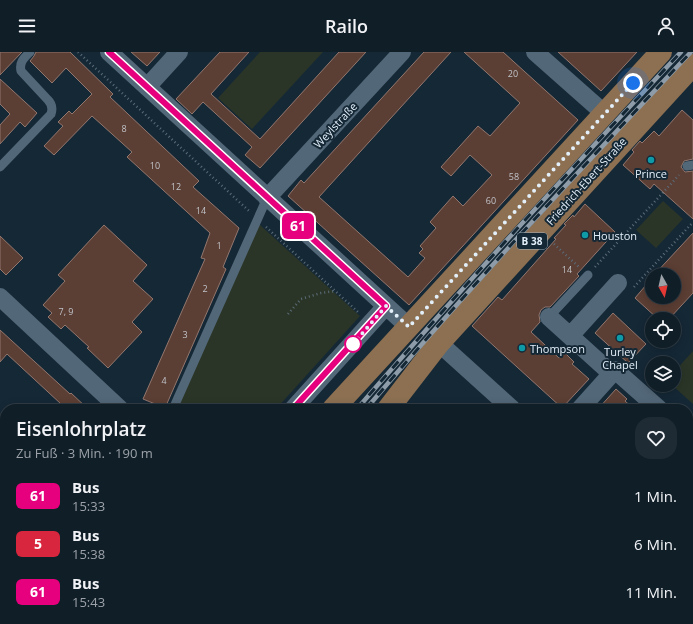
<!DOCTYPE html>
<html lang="de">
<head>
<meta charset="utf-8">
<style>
	:root { --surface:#101e28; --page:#1e2b34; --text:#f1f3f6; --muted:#9ca2a8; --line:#303c45 }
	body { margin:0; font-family:"Open Sans",sans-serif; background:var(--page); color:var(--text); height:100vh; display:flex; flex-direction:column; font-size:15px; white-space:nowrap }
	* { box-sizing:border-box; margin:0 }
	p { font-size:13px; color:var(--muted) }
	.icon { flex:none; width:22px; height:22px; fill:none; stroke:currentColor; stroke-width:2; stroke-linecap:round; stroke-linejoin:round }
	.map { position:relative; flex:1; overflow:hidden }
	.drawer { position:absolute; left:0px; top:352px; width:693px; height:220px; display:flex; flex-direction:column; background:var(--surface); border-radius:16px 16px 0 0; box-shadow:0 2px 10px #0003,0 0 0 1px var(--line) }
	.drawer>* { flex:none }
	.badge { padding:0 8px; border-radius:6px; font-size:14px; line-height:26px }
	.needle { width:26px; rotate:172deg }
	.tools { position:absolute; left:645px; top:216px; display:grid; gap:8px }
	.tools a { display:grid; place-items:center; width:36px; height:36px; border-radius:50%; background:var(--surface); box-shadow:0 2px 10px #0003,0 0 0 1px var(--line); font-size:20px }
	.you { position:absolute; width:20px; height:20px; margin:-10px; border:3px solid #fff; border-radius:50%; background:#1a73e8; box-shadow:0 0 0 6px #1a73e833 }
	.map>.badge { position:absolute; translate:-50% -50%; box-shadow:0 0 0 2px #fff }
	.round { display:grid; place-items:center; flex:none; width:42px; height:42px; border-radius:16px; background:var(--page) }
	.overview { display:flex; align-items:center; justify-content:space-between; height:68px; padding:0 16px }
	h1 { font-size:19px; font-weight:600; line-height:30px }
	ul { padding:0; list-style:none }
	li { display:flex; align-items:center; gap:12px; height:48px; padding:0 16px }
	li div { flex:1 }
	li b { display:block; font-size:15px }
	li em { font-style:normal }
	li .badge { min-width:44px; font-weight:700; text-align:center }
	header { display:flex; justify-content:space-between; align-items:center; height:52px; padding:0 16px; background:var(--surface); font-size:18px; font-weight:600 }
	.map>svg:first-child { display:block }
	.green { fill:#2a3527 }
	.building { fill:#5b3e34; stroke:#92776e }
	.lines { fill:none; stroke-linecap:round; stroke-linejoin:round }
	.path { stroke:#5c6d79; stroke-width:2.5; stroke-dasharray:1 3; stroke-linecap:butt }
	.lane { stroke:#526778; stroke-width:9 }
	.street { stroke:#526778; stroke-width:18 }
	.primary { stroke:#8d7052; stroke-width:22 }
	.rail-casing { stroke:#8d9ca8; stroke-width:4.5 }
	.rail { stroke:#152836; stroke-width:3; stroke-dasharray:9; stroke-linecap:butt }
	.line-casing { stroke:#fff; stroke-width:9 }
	.line { stroke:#e6007e; stroke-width:6 }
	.walk { stroke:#e3eff9; stroke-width:4; stroke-dasharray:0 7.2 }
	.culture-dot { fill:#0f9aa8; stroke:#152836; stroke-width:1.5 }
	.stop-dot { fill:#fff; stroke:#e6007e; stroke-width:2 }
	.labels { text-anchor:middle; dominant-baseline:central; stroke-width:4; stroke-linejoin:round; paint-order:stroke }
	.number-label { font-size:9px; fill:#c1c3c8 }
	.shield { fill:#152836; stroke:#a5b3be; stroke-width:1 }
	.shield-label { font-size:10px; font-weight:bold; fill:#e3eff9 }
	.street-label { font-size:11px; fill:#e3eff9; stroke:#152836 }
	.poi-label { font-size:11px; fill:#e3eff9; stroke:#152836 }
</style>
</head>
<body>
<header><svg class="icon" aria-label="menu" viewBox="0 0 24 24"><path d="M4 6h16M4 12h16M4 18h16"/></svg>Railo<svg class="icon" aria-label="person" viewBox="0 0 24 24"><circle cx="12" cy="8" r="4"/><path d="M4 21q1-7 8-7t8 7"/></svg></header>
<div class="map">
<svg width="693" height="572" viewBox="0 0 693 572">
	<rect width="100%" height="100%" fill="#152836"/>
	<path class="green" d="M260,0H323L252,77L218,46Z
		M663,149L683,167L656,196L636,178Z
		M259,172L360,264L276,357H176Z
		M693,299V352L672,333H674V320Z"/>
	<path class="building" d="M0,0H22L0,23Z
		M36,0H70L113,42L110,45L199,129L193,135L239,176L223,215L226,217L165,356L143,347L205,207L201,206L210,181L127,105L132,100L92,64L54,103L44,94L63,74L58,70L69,59L72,62L92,42L66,16L52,31L30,9L34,4Z
		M131,0H160L147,14Z
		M220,0H249L211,42L260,87L339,0H366L260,116L245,103L252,95L203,50L192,62L176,47Z
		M424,0H451L319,145L408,225L425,206L419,201L423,197L420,194L436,176L430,170L453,144L463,154L492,123L470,103L451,124L441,115L478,74L490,84L520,51L464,0H503L578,68L409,253L288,144L301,128L304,131Z
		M558,0H637L601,39Z
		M0,27L37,61L25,75L20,70L0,92V73L10,62L0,52Z
		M682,58L693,68V107L684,109L681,115L685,120L693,119V167L654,132L650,137L623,113L634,100L632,98L640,89L642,91L654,79L659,84Z
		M585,152L615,180L577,222L579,224L550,255H545L541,258L539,263L540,270L531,280L559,306L565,301L574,310L572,312L589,327L562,356L472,274L498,245L502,248L556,187L554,186L566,173L564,172L573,163L574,165Z
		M104,173L147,213L133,229L153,247L132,270L142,280L108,316L87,296L89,295L65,273L61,277L48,265L52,261L43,253L65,229L58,223Z
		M693,181V241L669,267H658L635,246L652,226V245H674V223H654Z
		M0,184L23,206L6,223L0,217Z
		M613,261L646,292L628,311L595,281Z
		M0,278L70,342L71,341L88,357H56L61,352L7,302L0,310Z
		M616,337L627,347L625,349L634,357H598Z"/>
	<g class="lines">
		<path class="path" d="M78,0L249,159
			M266,175L359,261
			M554,192L580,216
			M595,215L679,123
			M634,235L693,170
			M288,262L301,247L321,241L335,239
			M616,567L621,572
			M346,572L350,567
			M557,572L562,567"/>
		<path class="lane" d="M687,114L693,113
			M0,115L51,62C53,56 52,52 48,48L21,19C19,10 24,6 30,0
			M549,265L588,223
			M173,357L267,146"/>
		<path class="street" d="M109,0L409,275
			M535,0L605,62
			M147,35L179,0
			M267,146L402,0
			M0,245L120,357
			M549,265L612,322
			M570,284L618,231
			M439,291L512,357
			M293,357L386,254
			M580,357L615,318L659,357
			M688,384L693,388
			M688,515L693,519
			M119,567L123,570L138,569
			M95,572L100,567
			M449,572L454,567"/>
		<path class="primary" d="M333,357L661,0
			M388,357L439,291L693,13
			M136,572L140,567
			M220,572L224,567"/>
		<g class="rail-casing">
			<path id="rail" d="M357,357C462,235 571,117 681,0
				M366,357C470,234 581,117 691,0
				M180,572L184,567
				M189,572L193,567"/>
		</g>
		<use href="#rail" class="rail"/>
	</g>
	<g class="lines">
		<g class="line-casing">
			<path id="line" d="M109,0L386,254L293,357"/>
		</g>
		<use href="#line" class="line"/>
		<path class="walk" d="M353,292L386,254L409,275L633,31"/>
	</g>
	<g class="culture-dot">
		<circle cx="651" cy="108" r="4"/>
		<circle cx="585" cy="183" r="4"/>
		<circle cx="620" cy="286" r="4"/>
		<circle cx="522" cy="296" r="4"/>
	</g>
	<circle class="stop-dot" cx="353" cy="292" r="8"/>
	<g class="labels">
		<g class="number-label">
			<text x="513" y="21">20</text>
			<text x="124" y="76">8</text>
			<text x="155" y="113">10</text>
			<text x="514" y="124">58</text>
			<text x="176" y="134">12</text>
			<text x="491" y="148">60</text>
			<text x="201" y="158">14</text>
			<text x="219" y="193">1</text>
			<text x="567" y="217">14</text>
			<text x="205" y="236">2</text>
			<text x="66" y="259">7, 9</text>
			<text x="185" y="282">3</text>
			<text x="164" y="328">4</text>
		</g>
		<rect class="shield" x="517" y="181" width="30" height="16" rx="3"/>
		<g class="shield-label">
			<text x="532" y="189">B 38</text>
		</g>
		<g class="street-label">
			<text transform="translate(335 73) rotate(-47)">Weylstraße</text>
			<text transform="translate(586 129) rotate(-48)">Friedrich-Ebert-Straße</text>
		</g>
		<g class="poi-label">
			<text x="651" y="121">Prince</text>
			<text x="593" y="183" text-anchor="start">Houston</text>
			<text x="530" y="296" text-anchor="start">Thompson</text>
			<text x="620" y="299">Turley<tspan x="620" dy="13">Chapel</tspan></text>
		</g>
	</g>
</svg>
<div class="tools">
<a><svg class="needle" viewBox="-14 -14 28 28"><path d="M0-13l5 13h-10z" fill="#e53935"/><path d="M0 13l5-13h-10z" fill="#9ca2a8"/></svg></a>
<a><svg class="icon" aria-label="locate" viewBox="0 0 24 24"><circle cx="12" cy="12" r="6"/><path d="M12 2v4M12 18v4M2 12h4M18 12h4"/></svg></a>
<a><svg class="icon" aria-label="layers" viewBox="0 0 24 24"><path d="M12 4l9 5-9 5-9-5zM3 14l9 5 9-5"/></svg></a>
</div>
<div class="you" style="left:633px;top:31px"></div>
<b class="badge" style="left:298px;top:174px;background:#e6007e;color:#fff">61</b>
<section class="drawer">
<div class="overview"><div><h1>Eisenlohrplatz</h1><p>Zu Fuß · 3 Min. · 190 m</p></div><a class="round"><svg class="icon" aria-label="heart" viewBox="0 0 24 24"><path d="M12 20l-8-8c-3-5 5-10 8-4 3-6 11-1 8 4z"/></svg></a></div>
<ul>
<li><span class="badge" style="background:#e6007e;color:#fff">61</span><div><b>Bus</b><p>15:33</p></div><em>1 Min.</em></li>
<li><span class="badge" style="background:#d7263d;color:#fff">5</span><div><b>Bus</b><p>15:38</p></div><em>6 Min.</em></li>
<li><span class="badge" style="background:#e6007e;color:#fff">61</span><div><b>Bus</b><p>15:43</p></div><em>11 Min.</em></li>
</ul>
</section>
</div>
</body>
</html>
